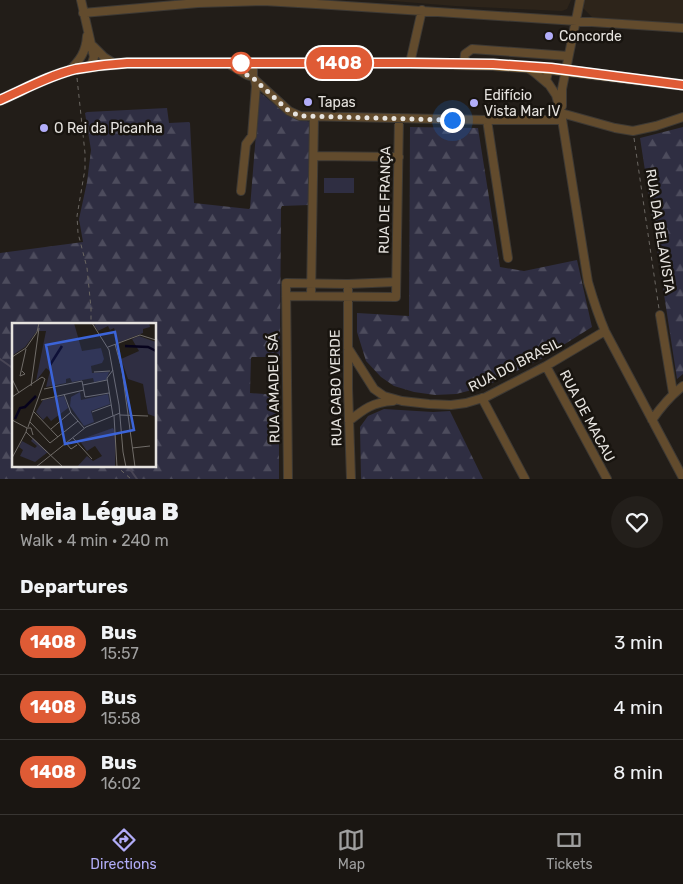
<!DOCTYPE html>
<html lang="en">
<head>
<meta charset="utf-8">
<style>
	:root { --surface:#1a1612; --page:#231f1b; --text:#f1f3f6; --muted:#9f9f9f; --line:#383532; --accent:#b2adf9 }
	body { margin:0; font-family:Rubik,sans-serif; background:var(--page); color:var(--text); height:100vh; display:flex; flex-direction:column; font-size:19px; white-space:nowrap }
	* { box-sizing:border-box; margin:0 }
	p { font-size:16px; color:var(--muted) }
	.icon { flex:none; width:28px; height:28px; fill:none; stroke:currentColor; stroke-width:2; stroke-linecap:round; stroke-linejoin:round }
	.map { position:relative; height:479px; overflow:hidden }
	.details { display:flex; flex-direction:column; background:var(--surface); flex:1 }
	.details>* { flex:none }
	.badge { padding:0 10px; border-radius:16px; font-size:18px; line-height:32px }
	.you { position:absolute; width:25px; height:25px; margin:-12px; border:4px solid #fff; border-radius:50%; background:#1a73e8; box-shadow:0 0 0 8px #1a73e833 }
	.map>.badge { position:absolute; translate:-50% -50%; box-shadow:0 0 0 2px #fff }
	h2 { padding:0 20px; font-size:19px; line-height:45px }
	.round { display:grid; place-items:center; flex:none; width:52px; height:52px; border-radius:26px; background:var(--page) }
	.headline { display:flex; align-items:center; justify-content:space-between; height:85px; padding:0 20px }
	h1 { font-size:24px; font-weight:800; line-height:38px }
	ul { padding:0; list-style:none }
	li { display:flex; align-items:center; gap:15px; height:65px; padding:0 20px; border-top:1px solid var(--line) }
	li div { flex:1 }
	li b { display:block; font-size:19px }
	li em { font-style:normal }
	li .badge { min-width:55px; font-weight:700; text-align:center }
	.dock { display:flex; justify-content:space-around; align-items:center; height:70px; border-top:1px solid var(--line); background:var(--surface); font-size:14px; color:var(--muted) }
	.dock a { display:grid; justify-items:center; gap:2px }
	.dock .on { color:var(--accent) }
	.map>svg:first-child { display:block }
	.built { fill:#2d241a }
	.forest { fill:url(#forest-firs); fill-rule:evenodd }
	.garden { fill:#2f2e42 }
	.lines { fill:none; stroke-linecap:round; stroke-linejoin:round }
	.stream { stroke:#494656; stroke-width:2 }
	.minor-casing { stroke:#3d3934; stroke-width:10 }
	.major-casing { stroke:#3d3934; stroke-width:12 }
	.path { stroke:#6b6762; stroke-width:1; stroke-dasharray:4 4; stroke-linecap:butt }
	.minor { stroke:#624b2d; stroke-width:8 }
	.major { stroke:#a57734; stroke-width:10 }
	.line-casing { stroke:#fff; stroke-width:11 }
	.line { stroke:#df5b35; stroke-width:8 }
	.walk { stroke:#e6e3df; stroke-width:5; stroke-dasharray:0 9 }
	.poi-dot { fill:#b2adf9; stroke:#18140f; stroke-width:2 }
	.stop-dot { fill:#fff; stroke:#df5b35; stroke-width:2.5 }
	.labels { text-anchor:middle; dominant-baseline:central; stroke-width:5; stroke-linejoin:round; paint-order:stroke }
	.poi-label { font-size:14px; fill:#e6e3df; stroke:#18140f; text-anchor:start }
	.street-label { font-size:14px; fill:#e6e3df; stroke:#18140f }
	.inset-river { fill:none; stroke:#06021c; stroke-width:2.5 }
	.inset-road { fill:none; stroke:#706c68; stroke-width:1 }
	.view { fill:#3b64d9; fill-opacity:0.15; stroke:#3b64d9; stroke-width:2.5 }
	.inset-edge { fill:none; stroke:#e6e3df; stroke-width:2.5 }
</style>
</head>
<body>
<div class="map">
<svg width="683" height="479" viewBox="0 0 683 479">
	<defs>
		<pattern id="forest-firs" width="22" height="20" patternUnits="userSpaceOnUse" patternTransform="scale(1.25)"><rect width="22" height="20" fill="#2f2e42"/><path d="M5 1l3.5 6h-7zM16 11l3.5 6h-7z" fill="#4d4c5d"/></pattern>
	</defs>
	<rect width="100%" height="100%" fill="#221d18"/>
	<path class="built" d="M380,0H571L567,9L562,11L455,6Z
		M583,0H683V26L676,24L592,17L581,6Z"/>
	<path class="forest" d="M260,93L262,94L287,115L294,118L311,122L309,205L282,206L281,208L280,356L279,357H252L251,358L250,393L279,395V479H0V253L83,242L79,219L87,182L91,150L85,113L87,112L167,108L169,123L189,122L190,123L194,203L249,209L250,208L259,96ZM14,324H155V465H14Z
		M410,127L478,128L500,267L524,271L577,260L592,327L541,359L484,387L456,394L435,395L414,392L394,386L381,377L366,361L357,332V313L409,316Z
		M683,127V374L677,379L640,138Z
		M384,409L433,412L450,411L483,479H361L360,427L368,416Z"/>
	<path class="garden" d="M324,178H354V193H324Z"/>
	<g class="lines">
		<path class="stream" d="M0,359L14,369
			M127,465L137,479"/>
		<g class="minor-casing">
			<path id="minor" d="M81,0L94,57L92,63L89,67
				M83,13L198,3L263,1L316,4L683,28
				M93,46L104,57L115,64
				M253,63V77L255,80L289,111L300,116L487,120H562
				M410,63L422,10
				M229,64L247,75L253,77
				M464,64L465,54L472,49L568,56
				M528,68L535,73L548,84
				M551,69L548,72L546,80L556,95L561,113L588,282C593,299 598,315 605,331L683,478
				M69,71C80,60 86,52 87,36
				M562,106V89L580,0
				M561,113L615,128L633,131L656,126L683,117
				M487,120L508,258
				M314,156L399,157
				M241,191L246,144L252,136L256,86L255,80
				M348,284V388L351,479
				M286,296L396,297L399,118
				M311,296L314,117
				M660,315L673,393
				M348,348L374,389L384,396L402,401L429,404L451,405L466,403L486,397L546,366L605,331
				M546,366L607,479
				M482,398L525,479
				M652,420C661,407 670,396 683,386
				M349,421C364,409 373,402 393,401
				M288,479L286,283L348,284L396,282"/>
		</g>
		<g class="major-casing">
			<path id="major" d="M0,100C25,89 50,75 76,69C93,66 110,64 127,63H410L493,65L551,69L683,85"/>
		</g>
		<path class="path" d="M77,78L85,153V169L77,216L78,233L87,268L91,308V324
			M634,138L659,309
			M115,465L131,479"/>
		<use href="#minor" class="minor"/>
		<use href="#major" class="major"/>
	</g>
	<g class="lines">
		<g class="line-casing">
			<path id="line" d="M0,100C25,89 50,75 76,69C93,66 110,64 127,63H410L493,64L551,68L683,85"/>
		</g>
		<use href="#line" class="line"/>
		<path class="walk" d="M241,63H247V75L253,77L255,80L289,111L300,116L452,120"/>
	</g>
	<g class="poi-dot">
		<circle cx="549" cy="36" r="5"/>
		<circle cx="308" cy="102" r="5"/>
		<circle cx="474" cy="103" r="5"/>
		<circle cx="44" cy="128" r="5"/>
	</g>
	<circle class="stop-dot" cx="241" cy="63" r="10"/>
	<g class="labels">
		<g class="poi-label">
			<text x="559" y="36">Concorde</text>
			<text x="484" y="95">Edifício<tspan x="484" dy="16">Vista Mar IV</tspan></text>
			<text x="318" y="102">Tapas</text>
			<text x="54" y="128">O Rei da Picanha</text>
		</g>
		<g class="street-label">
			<text transform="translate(385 200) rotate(-89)">RUA DE FRANÇA</text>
			<text transform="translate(660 231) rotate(81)">RUA DA BELAVISTA</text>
			<text transform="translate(515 365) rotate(-27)">RUA DO BRASIL</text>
			<text transform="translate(274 388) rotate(-91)">RUA AMADEU SÁ</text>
			<text transform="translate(336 388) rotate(-91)">RUA CABO VERDE</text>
			<text transform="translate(587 416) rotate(62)">RUA DE MACAU</text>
		</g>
	</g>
	<g transform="translate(12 323)">
		<rect width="144" height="144" fill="#221d18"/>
		<path d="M0,0H62L70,28L89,25L92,36L90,40L79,43L80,50L97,49L94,57L82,59L81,55L60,59L58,55L54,56V60L34,64L38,48L34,45L24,58L34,8H25L13,24L1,32ZM86,0H137L138,4L131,6V10L106,20L102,5L98,7L96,3L86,8L82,2ZM127,13L144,19V94L136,91L131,61L116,56L109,36L127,28L120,16ZM68,69L69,77L96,71L98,81L79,88L82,99L72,103L58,83L59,74ZM52,73L56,85L39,98L35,93L31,97L24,89L31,77ZM101,105L104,111L103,144H65L75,133L81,138L90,133L83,123L75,128L67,117ZM21,115L36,129L23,139L8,133L11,127L7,124L10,118L23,125L25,123L19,118Z" fill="#2f2e42"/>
		<path class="inset-river" d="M113,23L136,24L144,28M38,42L50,23M3,96L8,85L13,84L24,73"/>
		<path class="inset-road" d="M80,0L97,27L107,82L111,129M103,21L110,47L123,144M96,24L128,12L144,17M0,34L14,25L25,9L27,0M101,47L95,55L101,93M10,48L13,51L8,53L14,26M82,49L98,48M0,56L7,70M71,62L95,57M19,63L27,5M32,66L70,58L73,74M52,71L59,90L72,105M0,74L30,54L33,56L16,104M73,74L97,70M29,77L72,67M22,89L46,114M80,89L99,82M108,92L136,93M102,93L105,144M0,97L15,105M18,99L38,120L66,98M39,106L59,89M21,112L19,105H15L14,109L51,144M61,115L80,136M54,120L59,126L65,122M120,125L138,123M111,129L114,144M0,135L14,109M24,144L74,104L108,90"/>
		<path class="view" d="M103,9L122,107L53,121L34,22Z"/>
		<rect width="144" height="144" class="inset-edge"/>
	</g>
</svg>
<div class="you" style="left:452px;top:120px"></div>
<b class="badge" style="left:339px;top:63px;background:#df5b35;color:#fff">1408</b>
</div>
<section class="details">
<div class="headline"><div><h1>Meia Légua B</h1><p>Walk · 4 min · 240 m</p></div><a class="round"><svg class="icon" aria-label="heart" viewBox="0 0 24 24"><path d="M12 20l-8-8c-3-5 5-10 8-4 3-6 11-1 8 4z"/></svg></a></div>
<h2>Departures</h2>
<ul>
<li><span class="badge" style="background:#df5b35;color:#fff">1408</span><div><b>Bus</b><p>15:57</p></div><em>3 min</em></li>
<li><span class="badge" style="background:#df5b35;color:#fff">1408</span><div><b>Bus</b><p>15:58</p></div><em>4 min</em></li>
<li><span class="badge" style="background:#df5b35;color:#fff">1408</span><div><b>Bus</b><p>16:02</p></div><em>8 min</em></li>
</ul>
</section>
<nav class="dock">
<a class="on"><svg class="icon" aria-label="directions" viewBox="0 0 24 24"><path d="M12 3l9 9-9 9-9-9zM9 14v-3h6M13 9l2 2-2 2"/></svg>Directions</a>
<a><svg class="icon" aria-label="map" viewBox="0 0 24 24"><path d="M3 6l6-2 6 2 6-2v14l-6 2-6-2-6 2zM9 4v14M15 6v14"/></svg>Map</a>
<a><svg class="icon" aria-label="tickets" viewBox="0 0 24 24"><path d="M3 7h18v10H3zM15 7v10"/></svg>Tickets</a>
</nav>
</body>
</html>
